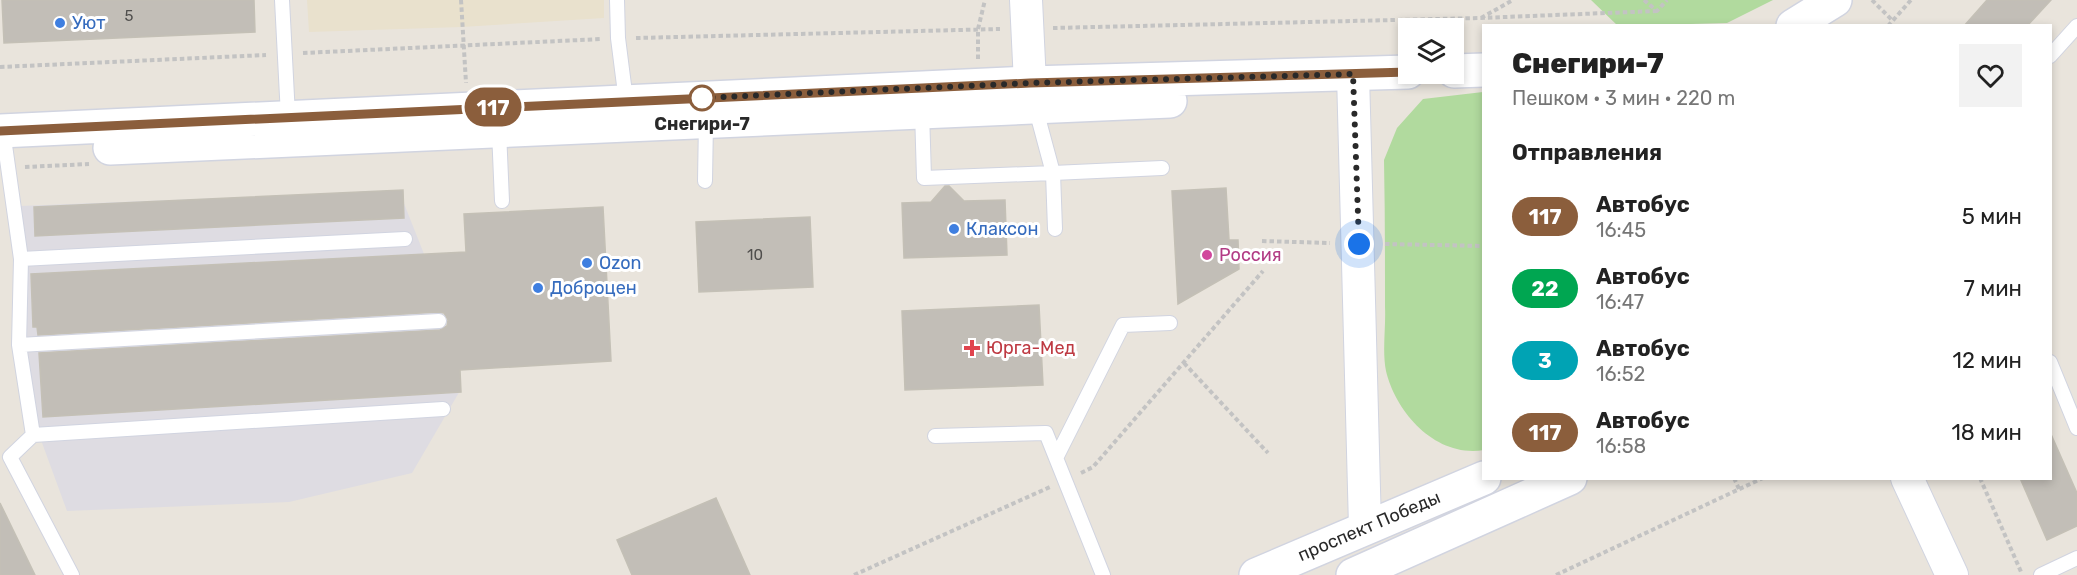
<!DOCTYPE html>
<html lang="ru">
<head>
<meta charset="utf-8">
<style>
	:root { --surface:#fff; --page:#f2f2f2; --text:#222; --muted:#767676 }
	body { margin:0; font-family:Rubik,sans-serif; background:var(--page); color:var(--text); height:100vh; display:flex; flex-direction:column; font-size:22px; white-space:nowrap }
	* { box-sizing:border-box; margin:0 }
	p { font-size:20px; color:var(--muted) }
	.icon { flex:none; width:33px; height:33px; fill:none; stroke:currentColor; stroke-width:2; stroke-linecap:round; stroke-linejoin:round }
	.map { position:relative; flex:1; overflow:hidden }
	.drawer { position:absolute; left:1482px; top:24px; width:570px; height:456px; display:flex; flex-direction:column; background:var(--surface); border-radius:0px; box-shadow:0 3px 9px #0003 }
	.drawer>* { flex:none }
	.badge { padding:0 12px; border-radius:20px; font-size:21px; line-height:39px }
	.buttons { position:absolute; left:1398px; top:18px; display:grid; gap:12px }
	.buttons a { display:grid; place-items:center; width:66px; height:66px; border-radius:0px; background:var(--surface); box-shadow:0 3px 9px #0003; font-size:30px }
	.you { position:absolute; width:30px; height:30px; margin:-15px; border:4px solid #fff; border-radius:50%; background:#1a73e8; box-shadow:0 0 0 9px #1a73e833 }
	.map>.badge { position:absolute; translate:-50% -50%; box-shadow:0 0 0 3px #fff }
	h2 { padding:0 30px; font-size:22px; line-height:54px }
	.round { display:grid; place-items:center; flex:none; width:63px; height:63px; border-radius:0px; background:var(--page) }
	.summary { display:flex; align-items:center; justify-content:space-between; height:102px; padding:0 30px }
	h1 { font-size:28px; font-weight:800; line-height:45px }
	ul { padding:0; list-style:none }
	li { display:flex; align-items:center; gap:18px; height:72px; padding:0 30px }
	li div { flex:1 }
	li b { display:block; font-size:22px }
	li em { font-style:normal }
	li .badge { min-width:66px; font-weight:700; text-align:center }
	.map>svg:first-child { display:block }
	.industrial { fill:#dedce2 }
	.education { fill:#e9e1cd }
	.green { fill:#b1da9e }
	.building { fill:#c2beb7; stroke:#c4c0b6; stroke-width:1.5 }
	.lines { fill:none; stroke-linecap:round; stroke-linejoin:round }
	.service-casing { stroke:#d1d4e0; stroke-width:16 }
	.tertiary-casing { stroke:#d1d4e0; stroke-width:34 }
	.secondary-casing { stroke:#d1d4e0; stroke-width:36 }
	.path { stroke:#c3c3c3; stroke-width:4; stroke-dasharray:4.5 3; stroke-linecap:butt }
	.service { stroke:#fff; stroke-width:14 }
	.tertiary { stroke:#fff; stroke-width:32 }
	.secondary { stroke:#fff; stroke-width:33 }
	.line-casing { stroke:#fff; stroke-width:14 }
	.line { stroke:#8b5e3c; stroke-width:9 }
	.walk { stroke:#292929; stroke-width:6; stroke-dasharray:0 10.8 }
	.shop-dot { fill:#3f7fe0; stroke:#fff; stroke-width:2 }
	.stop-dot { fill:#fff; stroke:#8b5e3c; stroke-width:3 }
	.hotel-dot { fill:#d1479c; stroke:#fff; stroke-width:2 }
	.health-dot { fill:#e0444e; stroke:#fff; stroke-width:2 }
	.labels { text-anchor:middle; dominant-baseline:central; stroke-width:6; stroke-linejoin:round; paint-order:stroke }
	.number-label { font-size:15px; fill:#4f4e4c }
	.shop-label { font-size:18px; fill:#366cbe; stroke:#fff; text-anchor:start }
	.stop-label { font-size:18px; font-weight:bold; fill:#292929; stroke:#fff }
	.hotel-label { font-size:18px; fill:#b23c85; stroke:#fff; text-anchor:start }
	.health-label { font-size:18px; fill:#be3a42; stroke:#fff; text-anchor:start }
	.street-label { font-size:18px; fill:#292929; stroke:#fff }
</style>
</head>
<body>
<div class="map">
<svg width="2077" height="575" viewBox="0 0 2077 575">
	<rect width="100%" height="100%" fill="#e9e4dc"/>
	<path class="industrial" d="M399,191L430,269L461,389L412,473L289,502L67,511L19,380L20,206Z"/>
	<path class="education" d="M307,0H604V18L462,27L309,32Z"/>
	<path class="green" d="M1591,0H1773L1727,23L1618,26Z
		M1483,92L1484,450C1436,458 1396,413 1386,371C1382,351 1386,327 1385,307C1385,258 1385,209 1384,160L1397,128L1423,99Z"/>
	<path class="building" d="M2,0H254L255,32L4,43Z
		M1987,0H2051L2027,26H1964Z
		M945,186H949L964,201L1005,200L1007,255L904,258L902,203L931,202Z
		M1226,188L1229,240H1238L1239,269L1178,304L1172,191Z
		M403,190L404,218L35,236L34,207Z
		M603,207L611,361L460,370L461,392L43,417L39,353L440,330L447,326L448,320L444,313L438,312L38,335L37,327H33L31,274L466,252L464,214Z
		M810,217L813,287L699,292L696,222Z
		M1039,305L1043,385L905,390L902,311Z
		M2050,432L2077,493V526L2047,540L2020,478H2050Z
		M716,498L750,575H632L617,540Z
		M0,503L35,575H0Z"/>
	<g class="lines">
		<g class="service-casing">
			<path id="service" d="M282,0L288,116
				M617,0L618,38L626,101
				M2050,56L2077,26
				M922,111L924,178L1053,173L1035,106
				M3,131L21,259L19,345L33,435L443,409
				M499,131L502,201
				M705,181L706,121
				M1055,229L1053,173L1162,168
				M21,259L405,239
				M19,345L439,321
				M2050,362L2077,428
				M33,435L10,457L72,575
				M935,436L1046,433L1103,575
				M1056,458L1123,325L1170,323
				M2041,575L2077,558"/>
		</g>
		<g class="tertiary-casing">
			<path id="tertiary" d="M1026,0L1030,83
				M1353,74L1365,527
				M1907,478L1952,575"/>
		</g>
		<g class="secondary-casing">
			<path id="secondary" d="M1793,26L1835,0
				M1454,71L1484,70
				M0,131L1030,83L1408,72
				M110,148L1170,101
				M1256,575L1484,478
				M1353,575L1570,478"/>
		</g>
		<path class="path" d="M461,0L466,83
			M1644,0L1657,11L1667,0
			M1872,0L1892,20
			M1481,18L1513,0
			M1888,26L1911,0
			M1053,28L1480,18L1657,11
			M636,38L1000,29
			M303,53L602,39
			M978,59V29L985,0
			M0,67L266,55
			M25,167L89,164
			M1262,241L1330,243
			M1385,244L1484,246
			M1184,363L1268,453
			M1081,473L1093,467L1263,271
			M1734,478L1739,489
			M1980,478L2022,574
			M854,575L1050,487
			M1556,575L1763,478"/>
		<use href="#service" class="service"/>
		<use href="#tertiary" class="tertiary"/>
		<use href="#secondary" class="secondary"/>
	</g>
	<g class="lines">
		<g class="line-casing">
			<path id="line" d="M0,131L1030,83L1408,72"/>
		</g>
		<use href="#line" class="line"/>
		<path class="walk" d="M702,98L1030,83L1353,74L1359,244"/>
	</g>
	<g class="shop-dot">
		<circle cx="60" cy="23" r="6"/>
		<circle cx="954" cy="229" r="6"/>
		<circle cx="587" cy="263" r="6"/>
		<circle cx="538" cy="288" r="6"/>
	</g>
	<circle class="stop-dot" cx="702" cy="98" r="12"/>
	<circle class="hotel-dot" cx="1207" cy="255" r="6"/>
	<path class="health-dot" d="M969 339h6v6h6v6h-6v6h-6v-6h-6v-6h6z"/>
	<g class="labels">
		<g class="number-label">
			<text x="129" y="16">5</text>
			<text x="755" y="255">10</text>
		</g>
		<g class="shop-label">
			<text x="72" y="23">Уют</text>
			<text x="966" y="229">Клаксон</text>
			<text x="599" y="263">Ozon</text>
			<text x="550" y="288">Доброцен</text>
		</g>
		<g class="stop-label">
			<text x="702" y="124">Снегири-7</text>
		</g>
		<g class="hotel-label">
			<text x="1219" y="255">Россия</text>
		</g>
		<g class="health-label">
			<text x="986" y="348">Юрга-Мед</text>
		</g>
		<g class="street-label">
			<text transform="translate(1369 526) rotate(-23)">проспект Победы</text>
		</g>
	</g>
</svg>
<div class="buttons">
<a><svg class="icon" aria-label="layers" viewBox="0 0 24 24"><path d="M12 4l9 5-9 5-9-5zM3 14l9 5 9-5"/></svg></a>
</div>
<div class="you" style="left:1359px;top:244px"></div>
<b class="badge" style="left:493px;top:107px;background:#8b5e3c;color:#fff">117</b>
<section class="drawer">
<div class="summary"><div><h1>Снегири-7</h1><p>Пешком · 3 мин · 220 m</p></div><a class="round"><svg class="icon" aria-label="heart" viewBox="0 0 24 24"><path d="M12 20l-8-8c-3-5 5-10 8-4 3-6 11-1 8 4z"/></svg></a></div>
<h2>Отправления</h2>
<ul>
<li><span class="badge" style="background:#8b5e3c;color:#fff">117</span><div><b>Автобус</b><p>16:45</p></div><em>5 мин</em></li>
<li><span class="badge" style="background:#00a651;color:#fff">22</span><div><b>Автобус</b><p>16:47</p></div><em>7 мин</em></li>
<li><span class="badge" style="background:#00a3b4;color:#fff">3</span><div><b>Автобус</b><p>16:52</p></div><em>12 мин</em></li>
<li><span class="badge" style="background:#8b5e3c;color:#fff">117</span><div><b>Автобус</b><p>16:58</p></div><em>18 мин</em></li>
</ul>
</section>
</div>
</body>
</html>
